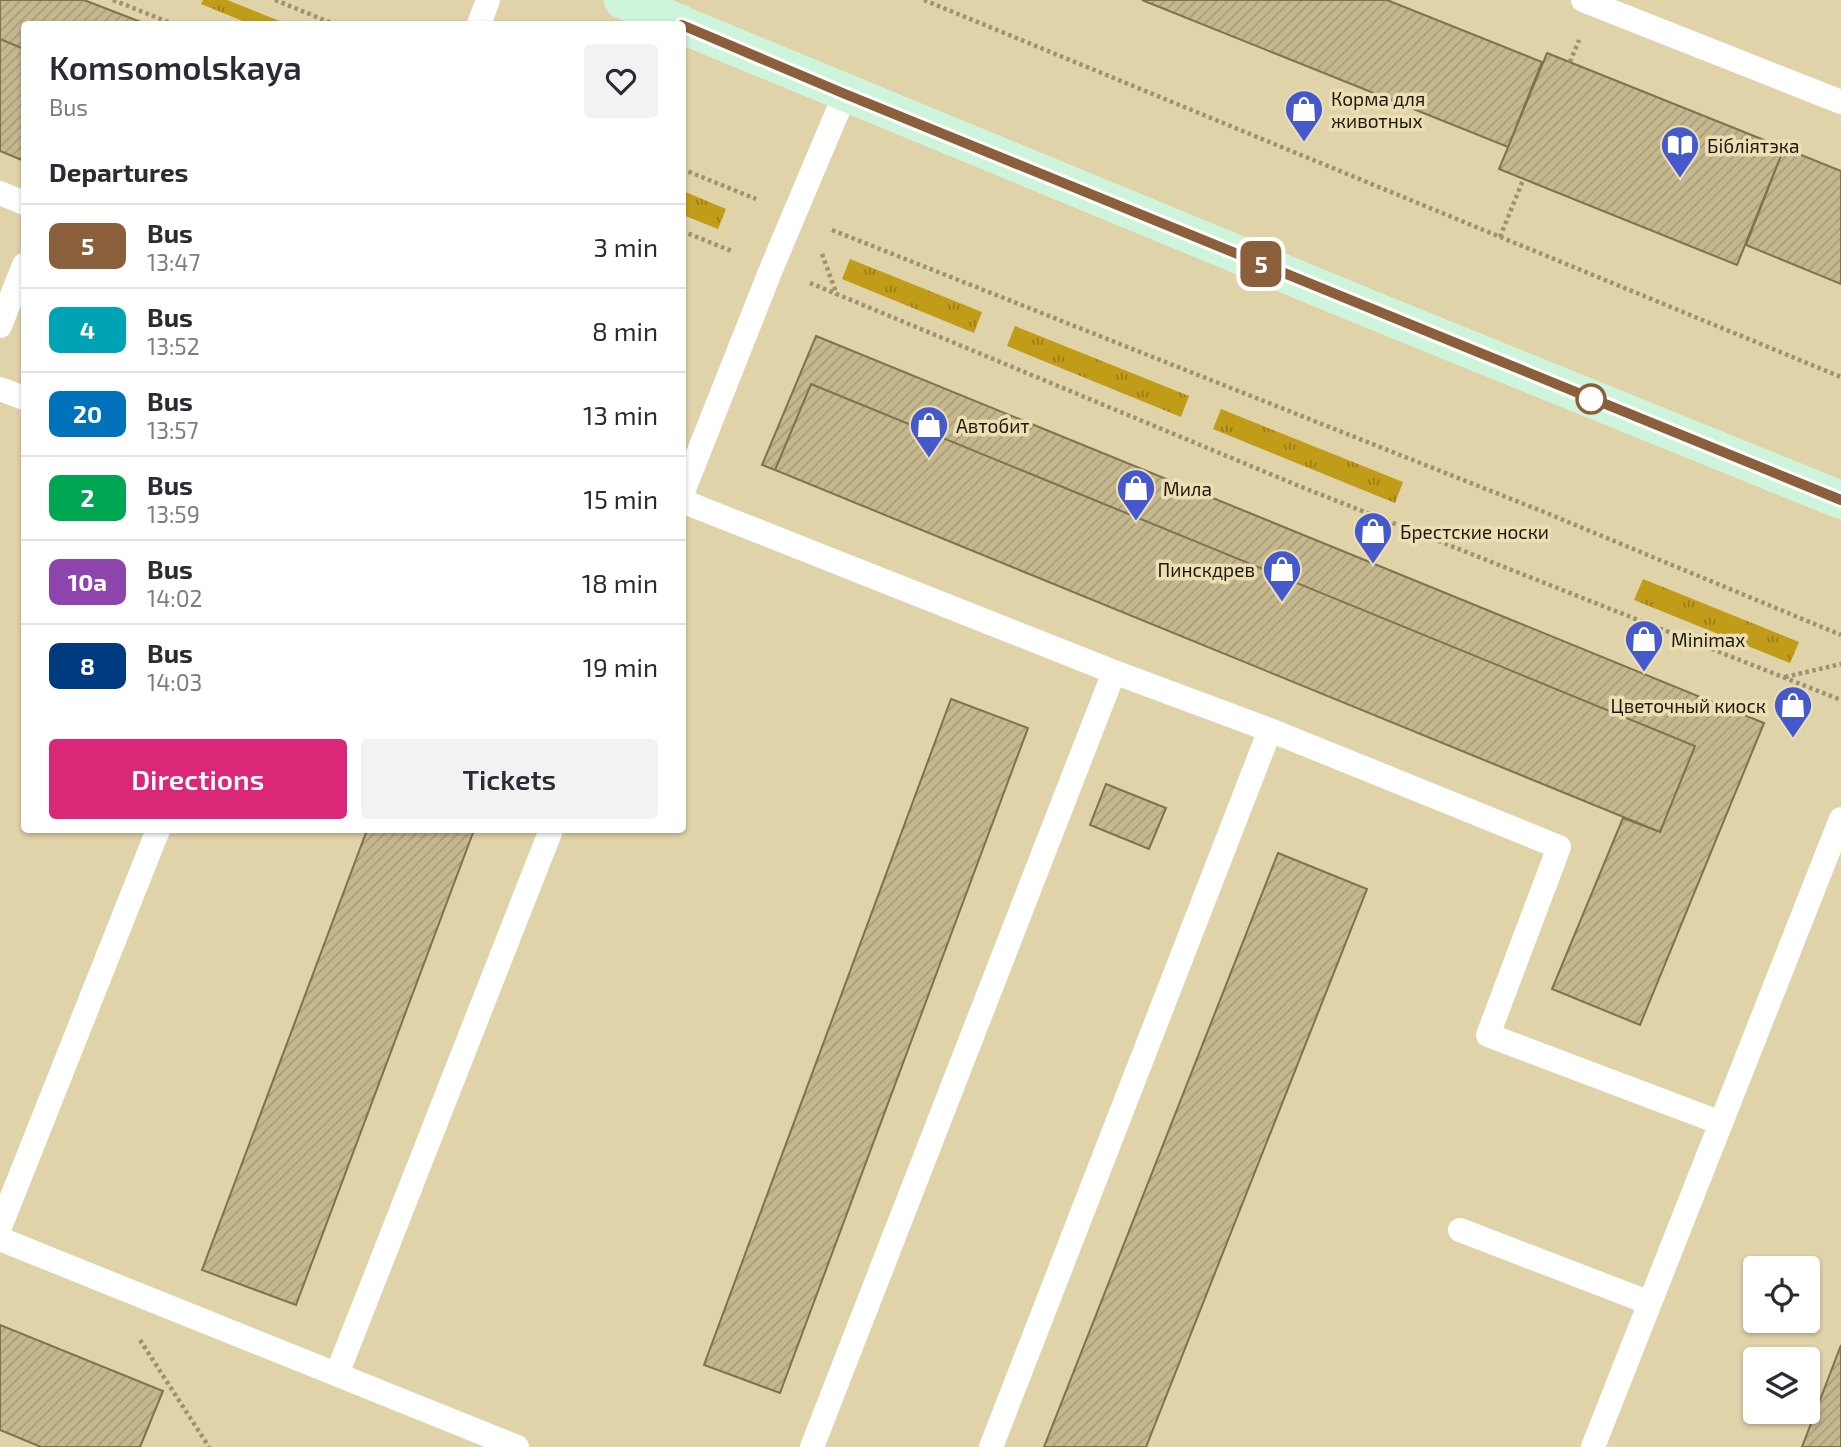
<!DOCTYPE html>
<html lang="en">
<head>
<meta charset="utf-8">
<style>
	:root { --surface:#fff; --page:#f2f2f3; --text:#2b2b33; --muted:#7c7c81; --line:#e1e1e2; --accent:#db2777 }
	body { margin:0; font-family:"Exo 2",sans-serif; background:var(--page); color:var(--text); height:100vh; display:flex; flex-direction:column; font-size:26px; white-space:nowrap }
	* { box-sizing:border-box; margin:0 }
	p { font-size:23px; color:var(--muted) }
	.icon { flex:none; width:38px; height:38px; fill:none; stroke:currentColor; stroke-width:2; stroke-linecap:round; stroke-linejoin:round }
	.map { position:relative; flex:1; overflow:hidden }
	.details { position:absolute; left:21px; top:21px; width:665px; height:812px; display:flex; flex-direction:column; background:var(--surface); border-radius:7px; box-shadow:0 2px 5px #0004 }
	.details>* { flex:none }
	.badge { padding:0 14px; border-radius:10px; font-size:24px; line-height:46px }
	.tools { position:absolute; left:1743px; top:1256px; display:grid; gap:14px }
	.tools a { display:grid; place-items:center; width:77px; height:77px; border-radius:7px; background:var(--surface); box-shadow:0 2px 5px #0004; font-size:35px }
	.map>.badge { position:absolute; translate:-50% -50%; box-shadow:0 0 0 4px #fff }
	h2 { padding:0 28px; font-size:26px; line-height:63px }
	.round { display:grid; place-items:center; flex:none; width:74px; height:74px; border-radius:7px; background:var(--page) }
	.headline { display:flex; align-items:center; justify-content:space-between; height:119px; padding:0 28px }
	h1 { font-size:33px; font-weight:600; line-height:52px }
	.button { display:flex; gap:14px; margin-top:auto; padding:14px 28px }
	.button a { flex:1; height:80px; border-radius:7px; background:var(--accent); color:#fff; font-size:28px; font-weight:600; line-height:80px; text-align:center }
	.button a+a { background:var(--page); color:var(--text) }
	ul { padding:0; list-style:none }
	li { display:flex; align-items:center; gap:21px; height:84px; padding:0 28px; border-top:2px solid var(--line) }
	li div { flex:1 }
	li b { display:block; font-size:26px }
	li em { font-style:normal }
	li .badge { min-width:77px; font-weight:700; text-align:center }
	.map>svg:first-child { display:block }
	.grass { fill:url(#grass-tufts) }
	.building { fill:url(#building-hatch); stroke:#7f724c; stroke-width:2 }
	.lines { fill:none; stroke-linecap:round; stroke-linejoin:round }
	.path { stroke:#9c9171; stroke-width:4.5; stroke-dasharray:3.5 3.5; stroke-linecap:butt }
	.service { stroke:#fff; stroke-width:24 }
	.secondary { stroke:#cef5db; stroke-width:38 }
	.line-casing { stroke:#fff; stroke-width:16 }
	.line { stroke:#8b5e3c; stroke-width:10 }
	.stop-dot { fill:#fff; stroke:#8b5e3c; stroke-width:3.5 }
	.labels { text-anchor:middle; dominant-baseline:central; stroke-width:7; stroke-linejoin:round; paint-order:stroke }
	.poi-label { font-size:19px; fill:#1e190a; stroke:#eddfb5; text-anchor:start }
</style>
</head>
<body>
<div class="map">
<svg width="1841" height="1447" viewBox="0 0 1841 1447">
	<defs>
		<pattern id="grass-tufts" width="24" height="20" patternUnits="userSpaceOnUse" patternTransform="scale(1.75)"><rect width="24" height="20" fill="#c09c19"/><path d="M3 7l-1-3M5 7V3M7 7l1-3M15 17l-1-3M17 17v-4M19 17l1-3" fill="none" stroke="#9b7e15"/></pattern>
		<pattern id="building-hatch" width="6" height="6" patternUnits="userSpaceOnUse" patternTransform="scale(1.75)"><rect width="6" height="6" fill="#c5b78e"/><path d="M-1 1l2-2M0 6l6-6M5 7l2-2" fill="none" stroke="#a99d79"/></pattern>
	</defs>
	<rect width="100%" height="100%" fill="#e0d2a9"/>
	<path class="grass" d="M203,0H227L287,24H250L201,4Z
		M683,191L726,209L718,229L683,215Z
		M850,259L982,312L974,333L842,279Z
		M1015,326L1189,396L1181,417L1007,346Z
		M1221,409L1403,482L1395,503L1213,429Z
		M1643,579L1799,642L1790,663L1634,600Z"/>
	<path class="building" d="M0,0H84L146,24H24V49L0,39Z
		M1142,0H1387L1542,62L1508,147Z
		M0,39L24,49V161L0,151Z
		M1547,53L1784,148L1737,265L1499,169Z
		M1784,148L1841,171V284L1746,245Z
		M816,336L1764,723L1640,1025L1552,989L1623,818L1660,832L1695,746L811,384L775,470L762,465Z
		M811,384L1695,746L1660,832L775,470Z
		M951,699L1028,728L780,1393L704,1365Z
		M1106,784L1166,808L1149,849L1090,825Z
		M367,830H474L296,1305L202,1270Z
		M1278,853L1367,889L1146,1447H1044Z
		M0,1325L163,1391L140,1447H41L0,1430Z
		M1841,1345V1447H1802Z"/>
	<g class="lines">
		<path class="path" d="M113,0L173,24
			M275,0L334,24
			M924,0L1841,377
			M1570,62L1579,40
			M682,169L756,199
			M832,230L1544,512L1841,635
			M682,231L734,252
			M1500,237L1523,180
			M822,254L837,295
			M810,283L1299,486L1841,700
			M1785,677L1841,664
			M140,1340L209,1447"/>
		<path class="service" d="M1583,0L1841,102
			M479,24L488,0
			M0,193L24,203
			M0,326L24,265
			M0,389L24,398
			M682,494L772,267L845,94
			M682,501L1114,672L1270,730
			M0,1227L158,830
			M1460,1230L1650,1303
			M0,1239L517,1447
			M337,1374L551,830
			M812,1447L1114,672
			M991,1447L1270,730L1559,847L1488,1035L1721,1123
			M1593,1447L1841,819"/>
		<path class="secondary" d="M623,0L681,24
			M682,25L1370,309L1841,500"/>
	</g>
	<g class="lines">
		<g class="line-casing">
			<path id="line" d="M682,25L845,94L1841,500"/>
		</g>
		<use href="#line" class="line"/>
	</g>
	<defs>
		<g id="shop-pin" transform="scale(2.0125)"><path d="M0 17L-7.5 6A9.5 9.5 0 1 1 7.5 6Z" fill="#4559cd" stroke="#eddfb5"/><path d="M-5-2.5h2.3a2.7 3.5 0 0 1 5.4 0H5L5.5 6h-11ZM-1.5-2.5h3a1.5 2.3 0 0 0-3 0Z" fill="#fff"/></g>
		<g id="library-pin" transform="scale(2.0125)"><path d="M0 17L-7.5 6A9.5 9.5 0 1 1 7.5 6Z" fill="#4559cd" stroke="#eddfb5"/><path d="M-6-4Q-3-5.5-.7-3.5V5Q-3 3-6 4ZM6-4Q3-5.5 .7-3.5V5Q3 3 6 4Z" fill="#fff"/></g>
	</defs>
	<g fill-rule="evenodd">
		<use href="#shop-pin" x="1304" y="109"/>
		<use href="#library-pin" x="1680" y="145"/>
		<use href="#shop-pin" x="929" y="425"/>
		<use href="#shop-pin" x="1136" y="488"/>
		<use href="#shop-pin" x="1373" y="531"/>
		<use href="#shop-pin" x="1282" y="569"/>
		<use href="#shop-pin" x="1644" y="639"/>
		<use href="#shop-pin" x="1793" y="705"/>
	</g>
	<circle class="stop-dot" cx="1591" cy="399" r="14"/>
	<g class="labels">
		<g class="poi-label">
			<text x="1331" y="98">Корма для<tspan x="1331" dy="22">животных</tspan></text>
			<text x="1707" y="145">Бібліятэка</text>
			<text x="956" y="425">Автобит</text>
			<text x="1163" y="488">Мила</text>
			<text x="1400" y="531">Брестские носки</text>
			<text x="1255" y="569" text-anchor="end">Пинскдрев</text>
			<text x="1671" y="639">Minimax</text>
			<text x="1766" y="705" text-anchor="end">Цветочный киоск</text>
		</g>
	</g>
</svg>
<div class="tools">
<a><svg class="icon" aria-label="locate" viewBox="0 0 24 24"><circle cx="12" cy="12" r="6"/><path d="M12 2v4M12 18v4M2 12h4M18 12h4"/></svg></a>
<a><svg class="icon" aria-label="layers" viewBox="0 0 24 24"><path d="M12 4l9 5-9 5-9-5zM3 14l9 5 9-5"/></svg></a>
</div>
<b class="badge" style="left:1261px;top:264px;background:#8b5e3c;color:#fff">5</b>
<section class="details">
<div class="headline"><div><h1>Komsomolskaya</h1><p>Bus</p></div><a class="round"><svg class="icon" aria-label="heart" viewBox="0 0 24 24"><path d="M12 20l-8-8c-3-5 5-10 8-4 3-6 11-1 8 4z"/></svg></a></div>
<h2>Departures</h2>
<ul>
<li><span class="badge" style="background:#8b5e3c;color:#fff">5</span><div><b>Bus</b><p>13:47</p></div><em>3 min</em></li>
<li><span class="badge" style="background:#00a3b4;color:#fff">4</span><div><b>Bus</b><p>13:52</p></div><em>8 min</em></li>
<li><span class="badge" style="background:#0072bc;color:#fff">20</span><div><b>Bus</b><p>13:57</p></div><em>13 min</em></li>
<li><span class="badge" style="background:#00a651;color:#fff">2</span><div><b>Bus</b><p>13:59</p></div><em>15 min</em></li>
<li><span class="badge" style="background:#8e44ad;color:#fff">10а</span><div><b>Bus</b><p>14:02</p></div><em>18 min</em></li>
<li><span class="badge" style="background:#003b80;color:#fff">8</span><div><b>Bus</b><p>14:03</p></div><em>19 min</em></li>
</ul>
<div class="button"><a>Directions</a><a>Tickets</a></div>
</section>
</div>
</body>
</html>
